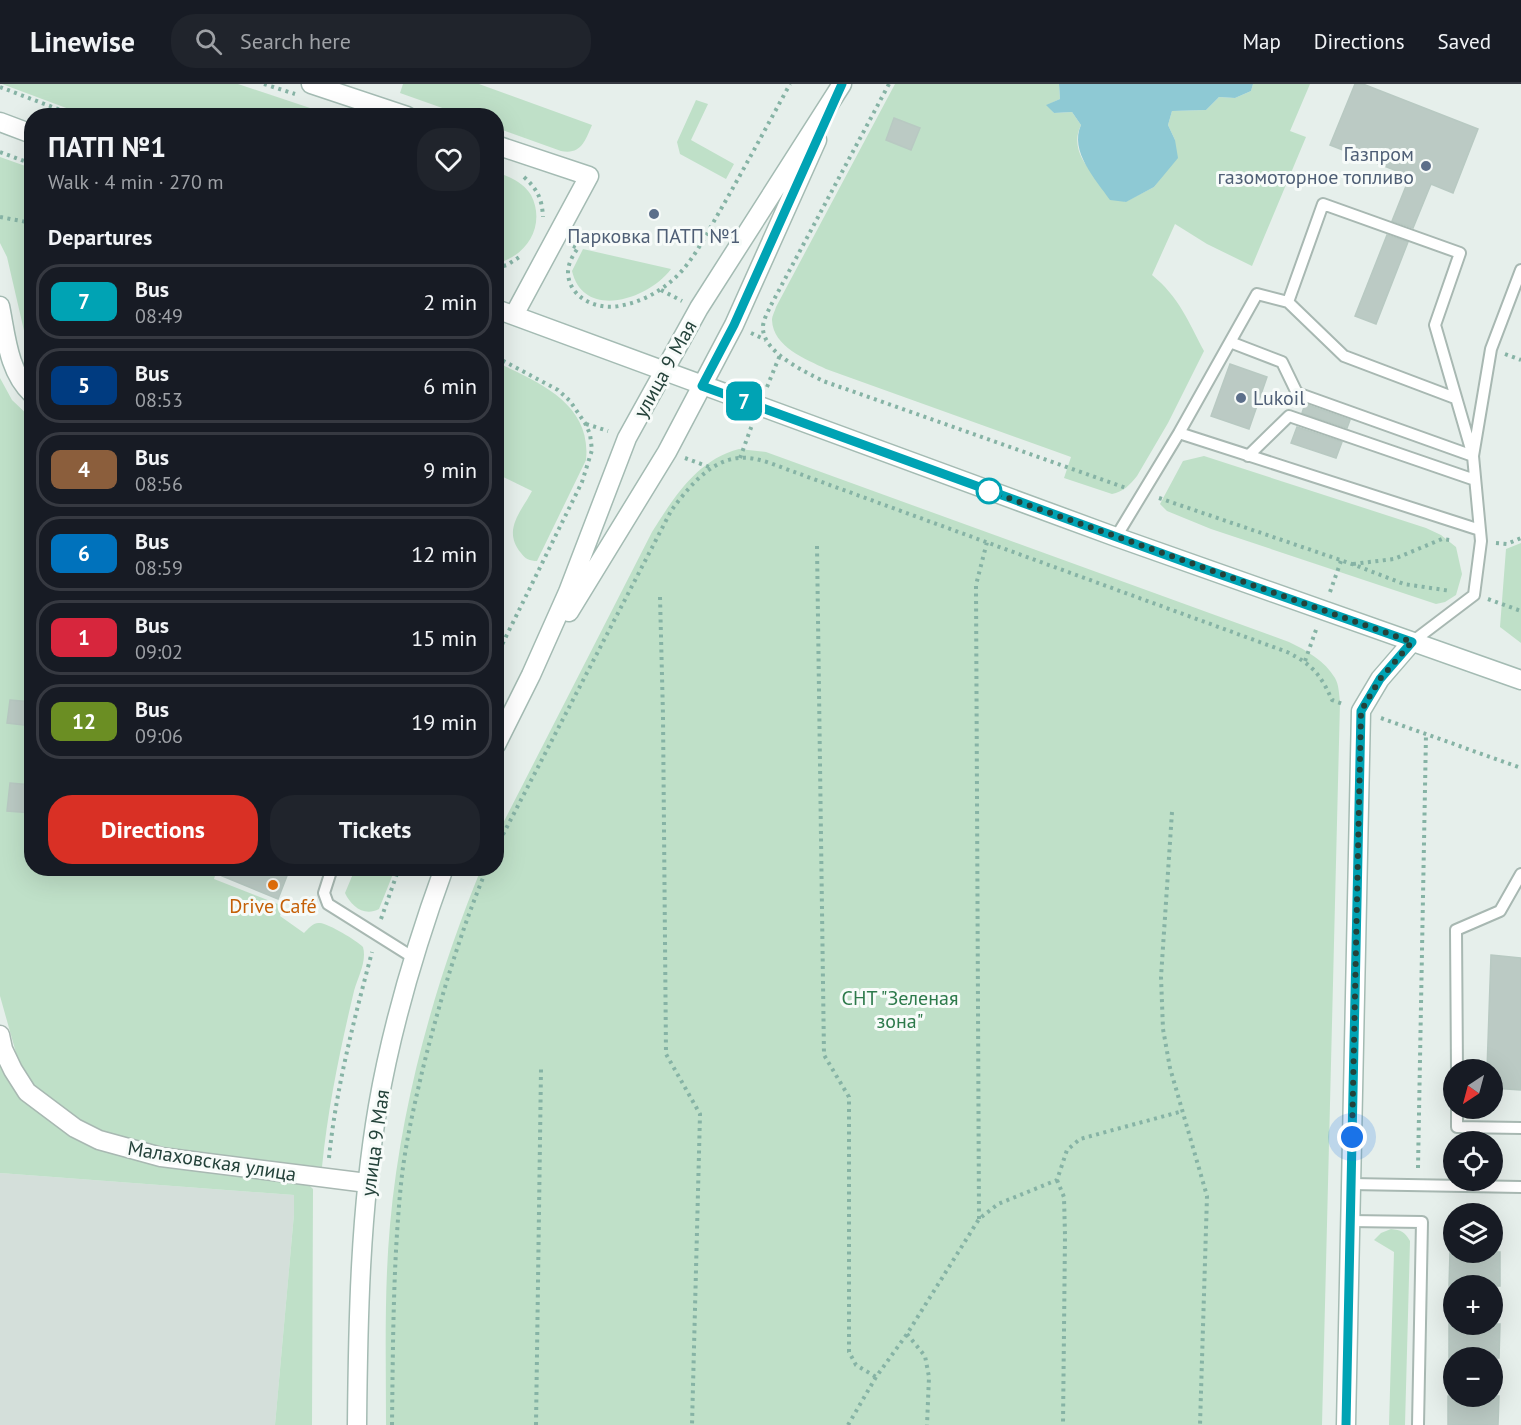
<!DOCTYPE html>
<html lang="en">
<head>
<meta charset="utf-8">
<style>
	:root { --surface:#171b24; --page:#20242c; --text:#f1f3f6; --muted:#9ea1a6; --line:#363941; --accent:#d93025 }
	body { margin:0; font-family:"PT Sans",sans-serif; background:var(--page); color:var(--text); height:100vh; display:flex; flex-direction:column; font-size:22px; white-space:nowrap }
	* { box-sizing:border-box; margin:0 }
	p { font-size:20px; color:var(--muted) }
	.icon { flex:none; width:33px; height:33px; fill:none; stroke:currentColor; stroke-width:2; stroke-linecap:round; stroke-linejoin:round }
	.map { position:relative; flex:1; overflow:hidden }
	.sheet { position:absolute; left:24px; top:24px; width:480px; height:768px; display:flex; flex-direction:column; background:var(--surface); border-radius:24px; box-shadow:0 6px 24px #0002 }
	.sheet>* { flex:none }
	.badge { padding:0 12px; border-radius:9px; font-size:21px; line-height:39px }
	.needle { width:39px; rotate:216deg }
	.controls { position:absolute; left:1443px; top:975px; display:grid; gap:12px }
	.controls a { display:grid; place-items:center; width:60px; height:60px; border-radius:50%; background:var(--surface); box-shadow:0 6px 24px #0002; font-size:30px }
	.you { position:absolute; width:30px; height:30px; margin:-15px; border:4px solid #fff; border-radius:50%; background:#1a73e8; box-shadow:0 0 0 9px #1a73e833 }
	.map>.badge { position:absolute; translate:-50% -50%; box-shadow:0 0 0 3px #fff }
	h2 { padding:0 24px; font-size:22px; line-height:54px }
	.round { display:grid; place-items:center; flex:none; width:63px; height:63px; border-radius:24px; background:var(--page) }
	.overview { display:flex; align-items:center; justify-content:space-between; height:102px; padding:0 24px }
	h1 { font-size:28px; font-weight:700; line-height:45px }
	.primary-button { display:flex; gap:12px; margin-top:auto; padding:12px 24px }
	.primary-button a { flex:1; height:69px; border-radius:24px; background:var(--accent); color:#fff; font-size:24px; font-weight:700; line-height:69px; text-align:center }
	.primary-button a+a { background:var(--page); color:var(--text) }
	ul { padding:0; list-style:none }
	li { display:flex; align-items:center; gap:18px; height:75px; margin:0 12px 9px; padding:0 12px; border:3px solid var(--line); border-radius:24px }
	li div { flex:1 }
	li b { display:block; font-size:22px }
	li em { font-style:normal }
	li .badge { min-width:66px; font-weight:700; text-align:center }
	header { display:flex; align-items:center; gap:36px; box-sizing:border-box; height:84px; padding:0 30px; background:var(--surface); border-bottom:2px solid var(--line) }
	header strong { font-size:28px }
	nav { display:flex; gap:33px; margin-inline-start:auto; font-size:21px }
	.search { width:420px; height:54px; background:var(--page); display:flex; align-items:center; gap:15px; box-sizing:border-box; padding:0 21px; border-radius:24px; color:var(--muted); font-size:22px }
	.map>svg:first-child { display:block }
	.built { fill:#d4dfda }
	.green { fill:#bfe0c8 }
	.water { fill:#8ec9d4 }
	.building { fill:#bbcac4; stroke:#b8c9c2; stroke-width:1.5 }
	.lines { fill:none; stroke-linecap:round; stroke-linejoin:round }
	.lane-casing { stroke:#a8b8b2; stroke-width:14 }
	.street-casing { stroke:#a8b8b2; stroke-width:21 }
	.secondary-casing { stroke:#a4bbb3; stroke-width:21 }
	.path { stroke:#86b3a5; stroke-width:4; stroke-dasharray:3 4.5; stroke-linecap:butt }
	.lane { stroke:#fff; stroke-width:10 }
	.street { stroke:#fff; stroke-width:18 }
	.secondary { stroke:#fff; stroke-width:18 }
	.line-casing { stroke:#fff; stroke-width:14 }
	.line { stroke:#00a3b4; stroke-width:9 }
	.walk { stroke:#24423a; stroke-width:6; stroke-dasharray:0 10.8 }
	.service-dot { fill:#5c6f8a; stroke:#f7fbf9; stroke-width:2 }
	.stop-dot { fill:#fff; stroke:#00a3b4; stroke-width:3 }
	.food-dot { fill:#e8710a; stroke:#f7fbf9; stroke-width:2 }
	.labels { text-anchor:middle; dominant-baseline:central; stroke-width:6; stroke-linejoin:round; paint-order:stroke }
	.service-label { font-size:20px; fill:#4e5e75; stroke:#f7fbf9; text-anchor:end }
	.street-label { font-size:20px; fill:#24423a; stroke:#f7fbf9 }
	.food-label { font-size:20px; fill:#c56008; stroke:#f7fbf9 }
	.park-label { font-size:20px; fill:#2d7a4b; stroke:#f7fbf9 }
</style>
</head>
<body>
<header>
<strong>Linewise</strong>
<div class="search"><svg class="icon" aria-label="search" viewBox="0 0 24 24"><circle cx="10" cy="10" r="6"/><path d="M15 15l6 6"/></svg>Search here</div>
<nav><a>Map</a><a>Directions</a><a>Saved</a></nav>
</header>
<div class="map">
<svg width="1521" height="1341" viewBox="0 0 1521 1341">
	<rect width="100%" height="100%" fill="#e6efeb"/>
	<path class="built" d="M0,1089L294,1111V1130L275,1341H0Z"/>
	<path class="green" d="M2,0H238L331,31H85Z
		M403,0H479L592,41C585,57 581,71 561,67L497,44L496,32L462,31L400,9Z
		M895,0H1059L1060,15L1047,21L1054,29L1072,28L1081,41C1065,73 1104,101 1125,118L1154,103L1161,94L1175,56L1168,41L1172,27L1206,26L1219,13L1235,14L1251,7L1253,0H1310L1290,47L1306,53L1252,182L1207,160L1175,140L1152,191C1179,213 1188,237 1204,267L1168,339L1137,392C1130,401 1123,408 1112,410L1064,394L1071,373L826,285C806,275 773,263 772,236C772,232 775,227 776,223Z
		M696,16L708,20L691,56L734,80L726,95L680,70L677,58Z
		M0,73L31,84V277L7,173L0,159Z
		M496,88C509,92 524,99 531,111C546,140 528,172 497,179Z
		M583,165L671,185C649,215 584,237 572,187Z
		M496,278C538,298 592,319 586,376L537,477C530,477 525,475 521,469C502,446 521,428 532,407L497,390Z
		M0,294L12,316L31,334L32,784L217,785L214,795L283,822L280,832L304,849C308,845 313,838 320,839C329,840 356,856 363,863C367,877 358,893 354,907C340,966 328,1023 322,1083L246,1075L159,1062L101,1050L78,1038L33,1004L20,983L0,912Z
		M739,365L766,368L1289,558C1306,566 1325,577 1335,594C1339,601 1339,610 1340,618L1322,1341H386C386,1275 384,1207 390,1141C401,1019 435,898 481,785L496,784L497,751L652,448C674,413 697,376 739,365Z
		M1204,372L1426,444L1441,451L1456,463L1462,490L1456,511L1445,518L1436,520L1211,445L1167,427L1160,420L1183,377Z
		M1521,459V559L1500,543L1506,465Z
		M355,785H395L379,825C364,833 351,822 345,809Z
		M0,971L73,1050L307,1099L313,1105L312,1341H275L294,1130V1111L0,1089Z
		M1391,1145C1401,1146 1405,1148 1410,1157L1405,1341H1389L1394,1168L1374,1156L1381,1149Z"/>
	<path class="water" d="M1059,0H1253L1251,7L1235,14L1219,13L1206,26L1172,27L1168,41L1175,56L1178,74L1154,103L1126,118L1110,116C1096,96 1069,67 1081,41L1072,28L1054,29L1046,21L1060,15Z"/>
	<path class="building" d="M1355,0H1363L1478,45L1453,109L1431,100L1413,144L1392,137L1410,92L1330,61Z
		M894,34L920,44L911,66L886,56Z
		M1387,151L1408,158L1376,240L1355,232Z
		M1230,280L1267,293L1249,345L1211,332Z
		M1305,320L1350,336L1347,344L1302,329Z
		M1297,343L1342,358L1336,374L1291,359Z
		M10,616L32,618V642L7,639Z
		M10,699L32,701V729L7,727Z
		M203,784H290L278,815Z
		M1491,871L1521,874V1006L1492,1004V986H1487Z
		M1450,1168H1500V1202H1449Z
		M1449,1240H1500L1499,1274H1449Z
		M1448,1312H1499L1498,1341H1448Z"/>
	<g class="lines">
		<g class="lane-casing">
			<path id="lane" d="M1230,258L1282,278L1297,309L1473,372
				M1455,314L1344,272L1288,218L1323,120L1460,169L1435,241L1473,372
				M1179,349L1480,446
				M1248,372L1289,332L1475,396
				M1116,453L1179,349L1257,210L1288,218
				M1412,558L1474,511L1481,457L1473,372L1491,265L1521,186
				M332,784L324,809L328,820L414,874
				M1457,986L1456,846L1500,827L1521,790
				M1457,1024V1043L1521,1044
				M1351,1100L1521,1103
				M1350,1137L1422,1138L1418,1341"/>
		</g>
		<g class="street-casing">
			<path id="street" d="M0,951L3,965L13,986L27,1008L75,1044L99,1056L161,1073L367,1099"/>
		</g>
		<g class="secondary-casing">
			<path id="secondary" d="M311,0L407,32
				M0,38L32,50
				M496,61L589,92L514,231
				M0,222C6,251 8,288 32,310
				M496,225L1116,453L1521,596
				M569,528L667,368L734,241L817,56
				M496,661L531,591L568,508L627,354L699,224L842,0
				M357,1341C358,1235 360,1127 378,1022C392,941 416,861 444,784
				M1346,1341L1361,627L1380,595L1412,558"/>
		</g>
		<path class="path" d="M264,0L295,10
			M889,0L770,223C767,230 762,238 763,246C766,270 804,287 823,297L1126,404
			M0,3L76,32
			M0,68L32,80
			M524,93C537,105 542,114 543,133
			M0,133L32,139
			M573,162L578,164C573,171 568,179 568,189C569,214 597,226 619,222C642,218 662,207 679,190C696,172 708,147 721,125C745,83 767,42 790,0
			M496,184L507,181L521,172
			M661,206L682,217
			M751,249L766,256
			M1505,270L1521,276
			M496,273L558,306L570,317L585,339L590,350L592,366L582,398L496,573
			M767,303L780,271
			M586,340L608,347
			M685,374L712,384
			M740,374L752,341
			M1159,414L1352,480L1404,500L1451,507
			M1496,459L1507,460L1521,454
			M817,462L824,971L849,1013V1268L856,1281L876,1293
			M1353,480L1394,475L1442,455L1450,456
			M1330,508L1341,477
			M660,513L663,631L666,970L700,1030L692,1341
			M1488,515L1521,527
			M1305,577L1317,543
			M1381,634L1521,684
			M1172,728L1161,893L1163,945L1170,984L1207,1112L1200,1341
			M496,764L671,427C687,405 710,376 739,374C758,372 779,383 797,389L1287,568C1312,580 1321,591 1332,616L1343,620
			M381,835L399,784
			M329,1074C336,1004 354,936 372,868
			M1418,1084L1426,650
			M1057,1096L1064,1113L1065,1151L1063,1341
			M979,1135L976,501L987,458
			M907,1250L925,1272L929,1293L927,1341
			M392,1341C393,1261 393,1180 401,1100C405,1061 414,1022 423,984C440,916 460,849 487,784
			M536,1341L541,985
			M848,1341L876,1293L907,1250L979,1135L998,1120L1057,1096L1067,1066L1080,1055L1183,1027"/>
		<use href="#lane" class="lane"/>
		<use href="#street" class="street"/>
		<use href="#secondary" class="secondary"/>
	</g>
	<g class="lines">
		<g class="line-casing">
			<path id="line" d="M842,0L734,241L702,302L1199,483L1412,558L1380,595L1361,627L1346,1341"/>
		</g>
		<use href="#line" class="line"/>
		<path class="walk" d="M989,407L1412,558L1380,595L1361,627L1352,1053"/>
	</g>
	<g class="service-dot">
		<circle cx="1426" cy="82" r="6"/>
		<circle cx="654" cy="130" r="6"/>
		<circle cx="1241" cy="314" r="6"/>
	</g>
	<circle class="stop-dot" cx="989" cy="407" r="12"/>
	<circle class="food-dot" cx="273" cy="801" r="6"/>
	<g class="labels">
		<g class="service-label">
			<text x="1414" y="70">Газпром<tspan x="1414" dy="23">газомоторное топливо</tspan></text>
			<text x="654" y="152" text-anchor="middle">Парковка ПАТП №1</text>
			<text x="1253" y="314" text-anchor="start">Lukoil</text>
		</g>
		<g class="street-label">
			<text transform="translate(665 285) rotate(-61)">улица 9 Мая</text>
			<text transform="translate(375 1059) rotate(-82)">улица 9 Мая</text>
			<text transform="translate(212 1077) rotate(9)">Малаховская улица</text>
		</g>
		<g class="food-label">
			<text x="273" y="822">Drive Café</text>
		</g>
		<g class="park-label">
			<text x="900" y="914">СНТ "Зеленая<tspan x="900" dy="23">зона"</tspan></text>
		</g>
	</g>
</svg>
<div class="controls">
<a><svg class="needle" viewBox="-14 -14 28 28"><path d="M0-13l5 13h-10z" fill="#e53935"/><path d="M0 13l5-13h-10z" fill="#9ea1a6"/></svg></a>
<a><svg class="icon" aria-label="locate" viewBox="0 0 24 24"><circle cx="12" cy="12" r="6"/><path d="M12 2v4M12 18v4M2 12h4M18 12h4"/></svg></a>
<a><svg class="icon" aria-label="layers" viewBox="0 0 24 24"><path d="M12 4l9 5-9 5-9-5zM3 14l9 5 9-5"/></svg></a>
<a>+</a>
<a>−</a>
</div>
<div class="you" style="left:1352px;top:1053px"></div>
<b class="badge" style="left:744px;top:317px;background:#00a3b4;color:#fff">7</b>
<section class="sheet">
<div class="overview"><div><h1>ПАТП №1</h1><p>Walk · 4 min · 270 m</p></div><a class="round"><svg class="icon" aria-label="heart" viewBox="0 0 24 24"><path d="M12 20l-8-8c-3-5 5-10 8-4 3-6 11-1 8 4z"/></svg></a></div>
<h2>Departures</h2>
<ul>
<li><span class="badge" style="background:#00a3b4;color:#fff">7</span><div><b>Bus</b><p>08:49</p></div><em>2 min</em></li>
<li><span class="badge" style="background:#003b80;color:#fff">5</span><div><b>Bus</b><p>08:53</p></div><em>6 min</em></li>
<li><span class="badge" style="background:#8b5e3c;color:#fff">4</span><div><b>Bus</b><p>08:56</p></div><em>9 min</em></li>
<li><span class="badge" style="background:#0072bc;color:#fff">6</span><div><b>Bus</b><p>08:59</p></div><em>12 min</em></li>
<li><span class="badge" style="background:#d7263d;color:#fff">1</span><div><b>Bus</b><p>09:02</p></div><em>15 min</em></li>
<li><span class="badge" style="background:#6b8e23;color:#fff">12</span><div><b>Bus</b><p>09:06</p></div><em>19 min</em></li>
</ul>
<div class="primary-button"><a>Directions</a><a>Tickets</a></div>
</section>
</div>
</body>
</html>
